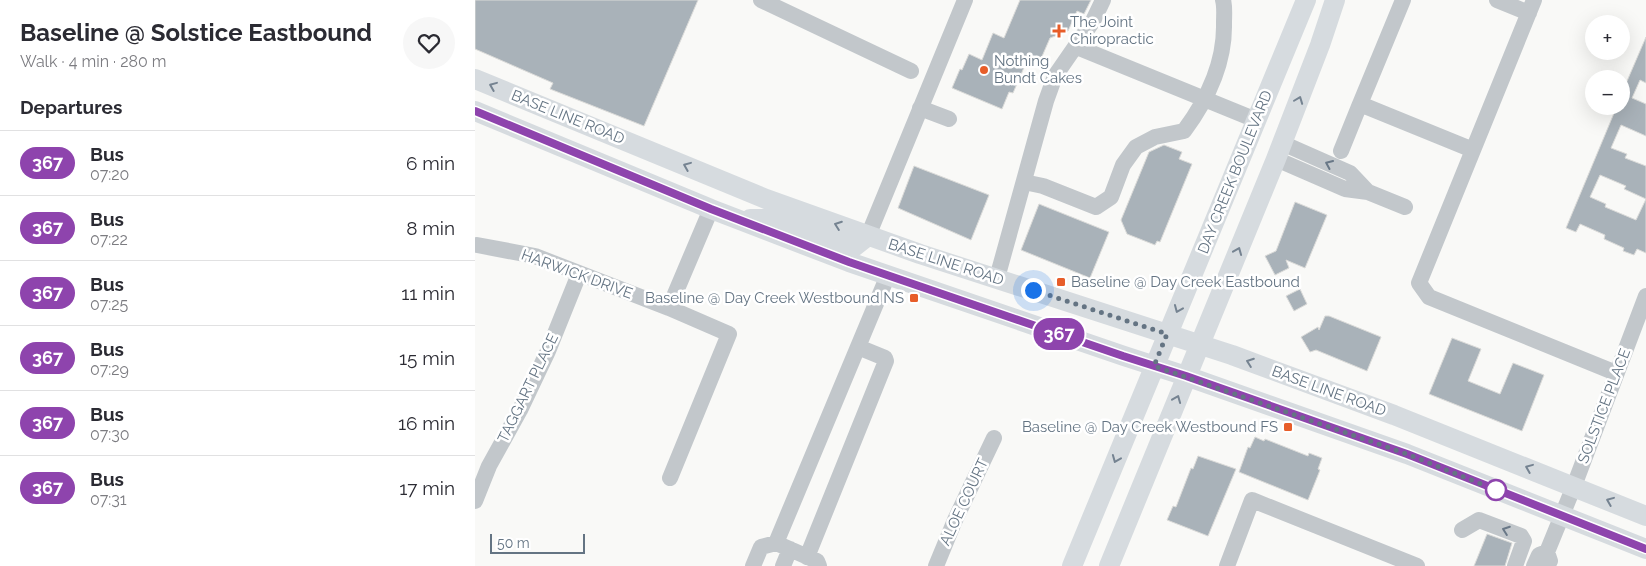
<!DOCTYPE html>
<html lang="en">
<head>
<meta charset="utf-8">
<style>
	:root { --surface:#fff; --page:#f7f7f7; --text:#2b2b33; --muted:#7c7c81; --line:#e1e1e2 }
	body { margin:0; font-family:Raleway,sans-serif; background:var(--page); color:var(--text); height:100vh; display:flex; flex-direction:column; font-size:19px; white-space:nowrap }
	* { box-sizing:border-box; margin:0 }
	p { font-size:16px; color:var(--muted) }
	.icon { flex:none; width:28px; height:28px; fill:none; stroke:currentColor; stroke-width:2; stroke-linecap:round; stroke-linejoin:round }
	.map { position:relative; flex:1; overflow:hidden }
	.drawer { display:flex; flex-direction:column; background:var(--surface); width:475px }
	.drawer>* { flex:none }
	.badge { padding:0 10px; border-radius:16px; font-size:18px; line-height:32px }
	.buttons { position:absolute; left:1110px; top:15px; display:grid; gap:10px }
	.buttons a { display:grid; place-items:center; width:45px; height:45px; border-radius:50%; background:var(--surface); box-shadow:0 5px 20px #0002; font-size:25px }
	.scale { position:absolute; left:15px; bottom:12px; width:95px; box-sizing:border-box; padding-left:5px; border:2px solid #647483; border-top:0; font-size:14px; line-height:18px; white-space:nowrap; color:#647483; -webkit-text-stroke:4px #fff; paint-order:stroke }
	.you { position:absolute; width:25px; height:25px; margin:-12px; border:4px solid #fff; border-radius:50%; background:#1a73e8; box-shadow:0 0 0 8px #1a73e833 }
	.map>.badge { position:absolute; translate:-50% -50%; box-shadow:0 0 0 2px #fff }
	h2 { padding:0 20px; font-size:19px; line-height:45px }
	.round { display:grid; place-items:center; flex:none; width:52px; height:52px; border-radius:26px; background:var(--page) }
	.overview { display:flex; align-items:center; justify-content:space-between; height:85px; padding:0 20px }
	h1 { font-size:24px; font-weight:700; line-height:38px }
	ul { padding:0; list-style:none }
	li { display:flex; align-items:center; gap:15px; height:65px; padding:0 20px; border-top:1px solid var(--line) }
	li div { flex:1 }
	li b { display:block; font-size:19px }
	li em { font-style:normal }
	li .badge { min-width:55px; font-weight:700; text-align:center }
	main { display:flex; flex:1; min-height:0 }
	.map>svg:first-child { display:block }
	.building { fill:#a9b2b9; stroke:#dbdbd9 }
	.lines { fill:none; stroke-linecap:round; stroke-linejoin:round }
	.minor { stroke:#c2c7cb; stroke-width:16 }
	.major { stroke:#d6dbdf; stroke-width:20 }
	.oneway { stroke:#758391 }
	.oneway2 { stroke:#697887 }
	.line-casing { stroke:#fff; stroke-width:11 }
	.line { stroke:#8e44ad; stroke-width:8 }
	.walk { stroke:#647483; stroke-width:5; stroke-dasharray:0 9 }
	.poi-dot { fill:#e75d29; stroke:#fff; stroke-width:2 }
	.stop-dot { fill:#fff; stroke:#8e44ad; stroke-width:2.5 }
	.labels { text-anchor:middle; dominant-baseline:central; stroke-width:5; stroke-linejoin:round; paint-order:stroke }
	.poi-label { font-size:15px; fill:#647483; stroke:#fff; text-anchor:start }
	.street-label { font-size:15px; fill:#647483; stroke:#fff }
</style>
</head>
<body>
<main>
<section class="drawer">
<div class="overview"><div><h1>Baseline @ Solstice Eastbound</h1><p>Walk · 4 min · 280 m</p></div><a class="round"><svg class="icon" aria-label="heart" viewBox="0 0 24 24"><path d="M12 20l-8-8c-3-5 5-10 8-4 3-6 11-1 8 4z"/></svg></a></div>
<h2>Departures</h2>
<ul>
<li><span class="badge" style="background:#8e44ad;color:#fff">367</span><div><b>Bus</b><p>07:20</p></div><em>6 min</em></li>
<li><span class="badge" style="background:#8e44ad;color:#fff">367</span><div><b>Bus</b><p>07:22</p></div><em>8 min</em></li>
<li><span class="badge" style="background:#8e44ad;color:#fff">367</span><div><b>Bus</b><p>07:25</p></div><em>11 min</em></li>
<li><span class="badge" style="background:#8e44ad;color:#fff">367</span><div><b>Bus</b><p>07:29</p></div><em>15 min</em></li>
<li><span class="badge" style="background:#8e44ad;color:#fff">367</span><div><b>Bus</b><p>07:30</p></div><em>16 min</em></li>
<li><span class="badge" style="background:#8e44ad;color:#fff">367</span><div><b>Bus</b><p>07:31</p></div><em>17 min</em></li>
</ul>
</section>
<div class="map">
<svg width="1171" height="566" viewBox="0 0 1171 566">
	<rect width="100%" height="100%" fill="#f9f9f7"/>
	<path class="building" d="M0,0H223L169,126L75,89L78,83L0,49Z
		M545,0H616L609,14L602,11L593,31L575,38L565,61L554,56L538,93L534,92L527,109L477,88L485,69L487,70L494,54L507,60L518,33L529,38Z
		M1171,37V83L1165,80L1157,98L1171,104V136L1146,125L1136,148L1152,154L1150,158L1171,166V199L1149,189L1151,186L1125,175L1115,197L1131,204L1130,207L1161,220L1171,199V253L1162,249L1159,255L1148,251L1149,248L1129,239L1130,235L1105,224L1101,232L1091,228L1142,106H1146V95Z
		M689,145L707,152L704,159L717,164L685,242L682,241L680,245L652,234L646,220L674,152Z
		M439,166L514,195L496,240L423,208Z
		M820,202L852,215L830,268L811,260L814,268L800,275L790,256L801,251Z
		M564,204L634,232L615,278L546,250Z
		M825,289L832,304L819,311L811,296Z
		M850,316H854L906,337L892,371L841,350L835,352L826,337L843,327L844,330Z
		M977,338L1006,349L993,381L1025,394L1038,363L1069,375L1047,431L954,394Z
		M780,437L789,441L790,439L833,456L834,453L847,458L843,469L845,470L833,500L764,472L773,447L775,448Z
		M723,456L761,469L733,536L692,520L698,506L701,507L716,468L718,469Z
		M1012,534L1037,543L1030,566H999Z"/>
	<g class="lines">
		<path class="minor" d="M286,0L436,71
			M928,0L885,104L998,150
			M1022,0L1054,13
			M1059,0L944,283L954,297L1141,373
			M602,47L781,120
			M445,108L474,119
			M807,143L875,173L893,192
			M866,151L885,104
			M801,159L870,189L893,192L930,207
			M549,182L568,186L621,207L636,197L648,165L661,147L680,137L709,131C732,100 750,63 749,23C749,15 750,7 748,0
			M393,236L490,0
			M2,245L60,256L194,308L254,334L195,478
			M522,278L571,101L580,76L618,21L628,0
			M194,308L236,209
			M0,501L14,466L45,410L73,351L104,274
			M987,530L1004,520L1046,536L1049,541L1040,566
			M301,543L413,275
			M332,557L411,361L410,358L383,347
			M278,566L286,547L301,543L342,561L344,566
			M308,566L315,549
			M461,566L480,520L519,438
			M752,566L777,500L942,566
			M1059,566L1064,555L1072,552
			M1072,566L1075,561L1072,552L1099,486L1171,296"/>
		<path class="major" d="M0,79L291,199L445,254L757,355L919,415L1171,516
			M0,111L236,209L374,262L649,356L711,376L932,454L1171,549
			M275,219H305L379,247L393,236
			M597,566L831,0
			M634,566L801,159L845,45L860,0"/>
	</g>
	<defs><path id="oneway-chevron" d="M-2-3.5L2.5 0L-2 3.5" fill="none" stroke-width="1.6" stroke-linecap="round" stroke-linejoin="round" transform="scale(1.25)"/></defs>
	<g class="oneway">
		<use href="#oneway-chevron" transform="translate(18 86) rotate(-158)"/>
		<use href="#oneway-chevron" transform="translate(824 100) rotate(-69)"/>
		<use href="#oneway-chevron" transform="translate(212 166) rotate(-158)"/>
		<use href="#oneway-chevron" transform="translate(363 225) rotate(-160)"/>
		<use href="#oneway-chevron" transform="translate(763 251) rotate(-68)"/>
		<use href="#oneway-chevron" transform="translate(703 309) rotate(113)"/>
		<use href="#oneway-chevron" transform="translate(775 362) rotate(-160)"/>
		<use href="#oneway-chevron" transform="translate(702 399) rotate(-68)"/>
		<use href="#oneway-chevron" transform="translate(641 459) rotate(112)"/>
		<use href="#oneway-chevron" transform="translate(1054 468) rotate(-158)"/>
		<use href="#oneway-chevron" transform="translate(1135 501) rotate(-158)"/>
	</g>
	<g class="oneway2">
		<use href="#oneway-chevron" transform="translate(854 164) rotate(-156)"/>
		<use href="#oneway-chevron" transform="translate(1031 530) rotate(-160)"/>
	</g>
	<g class="lines">
		<g class="line-casing">
			<path id="line" d="M0,111L236,209L374,262L648,356L711,376L932,454L1171,549"/>
		</g>
		<use href="#line" class="line"/>
		<path class="walk" d="M558,290L692,334L679,366L932,454L1021,490"/>
	</g>
	<g class="poi-dot">
		<path d="M581.5 23.5h5v5h5v5h-5v5h-5v-5h-5v-5h5z"/>
		<circle cx="509" cy="70" r="5"/>
		<rect x="581" y="277" width="10" height="10" rx="2.5"/>
		<rect x="434" y="293" width="10" height="10" rx="2.5"/>
		<rect x="808" y="422" width="10" height="10" rx="2.5"/>
	</g>
	<circle class="stop-dot" cx="1021" cy="490" r="10"/>
	<g class="labels">
		<g class="poi-label">
			<text x="595" y="22">The Joint<tspan x="595" dy="17">Chiropractic</tspan></text>
			<text x="519" y="61">Nothing<tspan x="519" dy="17">Bundt Cakes</tspan></text>
			<text x="596" y="282">Baseline @ Day Creek Eastbound</text>
			<text x="429" y="298" text-anchor="end">Baseline @ Day Creek Westbound NS</text>
			<text x="803" y="427" text-anchor="end">Baseline @ Day Creek Westbound FS</text>
		</g>
		<g class="street-label">
			<text transform="translate(93 117) rotate(22)">BASE LINE ROAD</text>
			<text transform="translate(760 172) rotate(-68)">DAY CREEK BOULEVARD</text>
			<text transform="translate(471 262) rotate(18)">BASE LINE ROAD</text>
			<text transform="translate(102 274) rotate(20)">HARWICK DRIVE</text>
			<text transform="translate(53 388) rotate(-64)">TAGGART PLACE</text>
			<text transform="translate(854 391) rotate(20)">BASE LINE ROAD</text>
			<text transform="translate(1129 406) rotate(-69)">SOLSTICE PLACE</text>
			<text transform="translate(489 502) rotate(-65)">ALOE COURT</text>
		</g>
	</g>
</svg>
<div class="buttons">
<a>+</a>
<a>−</a>
</div>
<div class="scale">50 m</div>
<div class="you" style="left:558px;top:290px"></div>
<b class="badge" style="left:584px;top:334px;background:#8e44ad;color:#fff">367</b>
</div>
</main>
</body>
</html>
